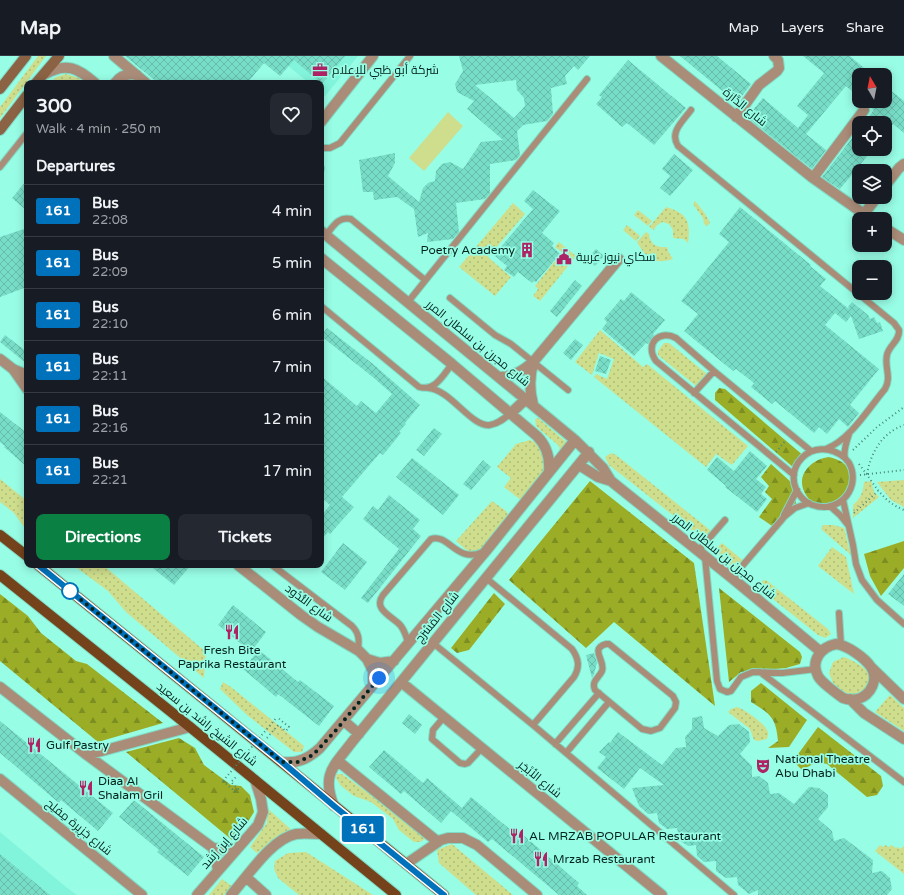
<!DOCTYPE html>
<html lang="en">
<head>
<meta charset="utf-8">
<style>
	:root { --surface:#171b24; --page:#242831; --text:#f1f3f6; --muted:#9ea1a6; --line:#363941; --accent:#0b8043 }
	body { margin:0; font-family:"Varela Round",Cairo,sans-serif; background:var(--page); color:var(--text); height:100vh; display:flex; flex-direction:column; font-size:15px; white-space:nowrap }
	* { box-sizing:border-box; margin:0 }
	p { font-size:13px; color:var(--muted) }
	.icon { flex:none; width:22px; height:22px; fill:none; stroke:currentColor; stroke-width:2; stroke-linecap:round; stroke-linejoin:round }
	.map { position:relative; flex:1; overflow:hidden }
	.details { position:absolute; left:24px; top:24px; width:300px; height:488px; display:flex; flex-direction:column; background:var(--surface); border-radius:8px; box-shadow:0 2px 10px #0003 }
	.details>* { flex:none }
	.badge { padding:0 8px; border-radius:3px; font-size:14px; line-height:26px }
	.needle { width:26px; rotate:350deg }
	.buttons { position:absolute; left:852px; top:12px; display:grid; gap:8px }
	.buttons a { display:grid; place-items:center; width:40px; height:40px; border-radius:8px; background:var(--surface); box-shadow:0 2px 10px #0003; font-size:20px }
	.you { position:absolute; width:20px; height:20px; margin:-10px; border:3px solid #fff; border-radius:50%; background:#1a73e8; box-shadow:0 0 0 6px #1a73e833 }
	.map>.badge { position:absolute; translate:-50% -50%; box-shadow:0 0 0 2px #fff }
	h2 { padding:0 12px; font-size:15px; line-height:36px }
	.round { display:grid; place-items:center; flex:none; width:42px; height:42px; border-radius:8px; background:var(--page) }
	.overview { display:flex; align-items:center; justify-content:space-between; height:68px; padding:0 12px }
	h1 { font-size:19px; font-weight:700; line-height:30px }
	.primary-button { display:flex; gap:8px; margin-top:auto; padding:8px 12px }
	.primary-button a { flex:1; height:46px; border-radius:8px; background:var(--accent); color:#fff; font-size:16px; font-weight:700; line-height:46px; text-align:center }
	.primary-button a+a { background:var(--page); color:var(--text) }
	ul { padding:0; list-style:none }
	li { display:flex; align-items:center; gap:12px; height:52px; padding:0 12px; border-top:1px solid var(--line) }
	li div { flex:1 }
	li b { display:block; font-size:15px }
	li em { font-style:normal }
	li .badge { min-width:44px; font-weight:700; text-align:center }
	header { display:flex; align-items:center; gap:24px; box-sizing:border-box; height:56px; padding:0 20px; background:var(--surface); border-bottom:1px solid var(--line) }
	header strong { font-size:19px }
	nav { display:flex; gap:22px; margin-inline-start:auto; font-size:14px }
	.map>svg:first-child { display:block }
	.built { fill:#82f4db }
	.green { fill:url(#green-dots) }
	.forest { fill:url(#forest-firs) }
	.pitch { fill:#cede8d }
	.building { fill:url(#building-cross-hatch); fill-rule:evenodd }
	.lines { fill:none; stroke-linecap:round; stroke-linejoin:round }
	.service-casing { stroke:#80dac5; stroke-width:8 }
	.minor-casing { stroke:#80dac5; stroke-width:12 }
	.secondary-casing { stroke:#80dac5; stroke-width:12 }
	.primary-casing { stroke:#80dac5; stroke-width:12 }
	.path { stroke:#48897a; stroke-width:2; stroke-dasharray:1 3; stroke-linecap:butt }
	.service { stroke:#aa8d79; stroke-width:6 }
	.minor { stroke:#aa8d79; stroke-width:10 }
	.secondary { stroke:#8b6244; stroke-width:10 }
	.primary { stroke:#74431b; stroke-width:10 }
	.path-bridge { stroke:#48897a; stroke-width:2; stroke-dasharray:1 3; stroke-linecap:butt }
	.line-casing { stroke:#fff; stroke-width:9 }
	.line { stroke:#0072bc; stroke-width:6 }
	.walk { stroke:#03241e; stroke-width:4; stroke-dasharray:0 7.2 }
	.stop-dot { fill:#fff; stroke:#0072bc; stroke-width:2 }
	.labels { text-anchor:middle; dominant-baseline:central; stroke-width:3.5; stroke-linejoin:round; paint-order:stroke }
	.poi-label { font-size:12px; fill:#03241e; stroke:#98fde5; text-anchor:start }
	.street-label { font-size:12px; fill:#03241e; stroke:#98fde5 }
</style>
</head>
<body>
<header>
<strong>Map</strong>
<nav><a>Map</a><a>Layers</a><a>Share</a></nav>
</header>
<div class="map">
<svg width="904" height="839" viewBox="0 0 904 839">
	<defs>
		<pattern id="green-dots" width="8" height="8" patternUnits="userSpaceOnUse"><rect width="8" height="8" fill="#cede8d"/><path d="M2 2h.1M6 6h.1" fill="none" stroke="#afbe79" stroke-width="1.8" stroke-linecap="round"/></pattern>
		<pattern id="forest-firs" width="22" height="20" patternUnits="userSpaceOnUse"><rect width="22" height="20" fill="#9bad27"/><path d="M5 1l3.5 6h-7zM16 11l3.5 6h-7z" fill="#7c8d21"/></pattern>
		<pattern id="building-cross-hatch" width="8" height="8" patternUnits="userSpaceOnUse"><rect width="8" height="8" fill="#78ddc7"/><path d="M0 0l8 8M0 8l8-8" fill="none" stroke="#66beaa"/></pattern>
	</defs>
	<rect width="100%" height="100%" fill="#98fde5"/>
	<path class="built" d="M276,0H358L325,40L321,37V27H309Z
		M0,776L66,831L77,839H0Z"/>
	<path class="green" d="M38,0H46L0,62V51Z
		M66,18L79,22L82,27H50L56,21Z
		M695,145C701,152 706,158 710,167L707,170L704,168L703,162L693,148Z
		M513,147L525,158L488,201L511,221L495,240L459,211Z
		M666,151C687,157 691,165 688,187L684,183L673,182V174L669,168L662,166L656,170L654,174L649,171Z
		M638,154L652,165L648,170L634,159Z
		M627,169L640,180L636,185L623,174Z
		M646,176L649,178C650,188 656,192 667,191L669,197L673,203C654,209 646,202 637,186Z
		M559,186L576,200L540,245L533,240L538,233L535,230L562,196L555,191Z
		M600,274L643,311L647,308L748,390L732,409L716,398L706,411L594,321L596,318L607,323L614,303L599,297L592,319L575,306Z
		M664,287H669L707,318L702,331L696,330L658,299V295Z
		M538,362L571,390L560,397L559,390L536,370L535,363Z
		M530,384L546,392L552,408L522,445L504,431L511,422L497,411L516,388Z
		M611,397L616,399L710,474L713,479L711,484L703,483L609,409L605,401Z
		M0,423L27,445V475L14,457L0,446Z
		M904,424V451L891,444L877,426Z
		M871,425L874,436L879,441L853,462V449C861,442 863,436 864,426Z
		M492,445L506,455L509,460L484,497H470L456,485Z
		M823,469H833L844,472L851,499L821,473Z
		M722,487L746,507L739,512L729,509L715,494Z
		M832,491L846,501L854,538L818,510Z
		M73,509H103L206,596L204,622L126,556L108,535Z
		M766,524L828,573L831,578L825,582L818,579L763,535L759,529L762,525Z
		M844,601C854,605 871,613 872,626C872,629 870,633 869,635L849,640L833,627L829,617L833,606Z
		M223,626L231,631L304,690L302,696H294L247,659L220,633Z
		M890,639L904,652V675L875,656Z
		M737,651C744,653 764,667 767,674C769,677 768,679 767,683L758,685L754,684L750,673L728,656L731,653Z
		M337,718H342L423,777L425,783L420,786H414L399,774L393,763L371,746L354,740L341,730L336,722Z
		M267,752L294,776L278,780L257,797L250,791L267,767Z
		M452,788L513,839H476L439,807L437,794Z
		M880,789L883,791L885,789L889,791L891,789L896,792L898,791L900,793L904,790V818L875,795Z
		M306,796L373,839H299L278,822L274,813L275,805L288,797Z
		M222,823L233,831L224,839H209Z"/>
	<path class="forest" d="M719,332L725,333L804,400L794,412L715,344V337Z
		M829,401C842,404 848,409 853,421L840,449C833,449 821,451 815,448C811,446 808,442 806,439C794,420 811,403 829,401Z
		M771,408L792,427L796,448L788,462L778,474L759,461L772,443L765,436L769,430L761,421Z
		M590,425L694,507L715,650L614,566L586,592L509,524Z
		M904,485V512L881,540L870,520L864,498Z
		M719,532L800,596L802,601L800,608L786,612L741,616L729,626Z
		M494,537L505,548L469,594L457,597L451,592Z
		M0,538L28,560L41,577L76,605L87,608L163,667L98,686L0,605Z
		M761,627L807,664L789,691L768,692L778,685C776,661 770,658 751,646V635Z
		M818,671L881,720L883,730L877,739L867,741L827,708L817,706L802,714L793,705Z
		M179,682L195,692L204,709L231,729L241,730L250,739L254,756L246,769L232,784L126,696Z"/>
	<path class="pitch" d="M448,56L463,70L424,115L409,102Z"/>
	<path class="building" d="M125,0H345L322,28L294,4L280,20L264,7L247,27H158Z
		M459,0H590L578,14L574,10L565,20L567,28L551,32L553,58L547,65L523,69L517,75L520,99L516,104L490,108V137L485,143L456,147L459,176L453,183L427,186L428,177L418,181L414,153L397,141L374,144L373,136H363L359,104L395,97V107L388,120L419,146L423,132L428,127L435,125L436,115L442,108L450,106L463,113L481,86L503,84L467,53L474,45L457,36L455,28L463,15ZM516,24L517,34L524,42L525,50L514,62L475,29Z
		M680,0H717L751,28L737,47Z
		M803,0H850L872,19H859V41L846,30L806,78L826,94L812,113L747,61L763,42L798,72L808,59L797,50L824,17Z
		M628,4L686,52L654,89L627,67L622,71L596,48L602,41L599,39Z
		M885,30L904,45V77L893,68L885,78V67H864L874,54L864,45H885Z
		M859,73V93H873L840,133L822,121Z
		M674,98L693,114L670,140L660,132L670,120L662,113Z
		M27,124V155L12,142Z
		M533,134L560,155L542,177L554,187L552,190L560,198L536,226L534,225L532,227L518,216L514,221L504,214L507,210L494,199L533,153L524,145Z
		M740,151L811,209L810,210L826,223L820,230L849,253L848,251L852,246L868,259L870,263L874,261L877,267L880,266L883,275L859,283L851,260L846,266L835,257L825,269L879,313L850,349L859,357L848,371L839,363L827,378L819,371L814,377L775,345L772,348L751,331L754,327L736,313L733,315L684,275L698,258L681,245L729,186L719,178Z
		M27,172V231L0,241V181Z
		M596,193L604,200L595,210L587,203Z
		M575,224L582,230L557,261L550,255Z
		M631,236L665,264L653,278L654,279L648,288L646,287L634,300L602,273L607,266L604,263L621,243L624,245Z
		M327,272L373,308L420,349L405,367L406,368L399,376L401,377L383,399L380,397L342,441L354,451L330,478L328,476L321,484V460L330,449L321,441V320L357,350L361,345L376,357L392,338L374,322L321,280Z
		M5,279L27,296V308L0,286Z
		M575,283L583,289L571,304L563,297Z
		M600,300L611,304L606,318L595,315Z
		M0,356L27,377V411L4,391L5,390L0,386Z
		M434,372L442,378L424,400L416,394Z
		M750,395L767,410L756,423L766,431L761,438L767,443L757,456L725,431L726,430L707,414L717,401L734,415Z
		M412,402L459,439L443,459L396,421Z
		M483,404L491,411L471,434L463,428Z
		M389,439L420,464L413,473L421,480L368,547L361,542L399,493L363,463L373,450L378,454Z
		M343,487L367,506L345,534L321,516Z
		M149,509H191L174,529Z
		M904,518V550L888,538Z
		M233,549L266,576L251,596L218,569Z
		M259,594L298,626L300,624L334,650L319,670L278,638L276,641L243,613Z
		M594,597L597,607L594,618L592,622L586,599Z
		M409,658L422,669L415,678L402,667Z
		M702,660L704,672L718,680L729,669L739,668L749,676L750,686L740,698L752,710V721L759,720L768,727L770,738L779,737L794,748L809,731L819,732L828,739V751L818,763L832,775L834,785L844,782L873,804L872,817L882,815L890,822L892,833L887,839H758V834L749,838L738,829L737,821L726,822L716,815V805L704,806L697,800L696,789L688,790L679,784L677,772L667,773L659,767L657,757L648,758L639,750L632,732L664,729L640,712L624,733L597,712L606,701L599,696L609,686L610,687L618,676L662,709L676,692L686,691L685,681L692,673V662Z
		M0,665L113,757L98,775L61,744L59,747L0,697Z
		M384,694L423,727L427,722L462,752L471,741L511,774L514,771L579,827L577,830L587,839H559L492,783L488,786L451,755L441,767L404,735L401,738L369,711Z
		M134,744L204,801L188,820L157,796L159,794L119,761Z
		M0,798L50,839H0Z"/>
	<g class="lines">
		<g class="service-casing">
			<path id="service" d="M691,54C683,65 669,76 678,90L894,267L899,274C900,285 889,289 887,299C884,311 892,321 885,333C868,353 851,383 826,393
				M321,92H330L340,87L410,0
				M0,111L27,77
				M321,113V112
				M326,179C333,171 338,160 351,163L425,224
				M450,242L495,279L511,288L568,334
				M408,246L587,23
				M321,250L419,331C435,336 444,318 452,308
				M428,332C450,333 472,372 490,369C498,368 505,362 511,357
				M694,337L714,315
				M845,402C813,376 777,414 802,442C807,448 816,451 824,451C834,451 844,445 849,436C854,427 854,416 849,407C848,405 846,404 845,402C843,395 847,384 849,378
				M794,419L656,305C644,288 659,273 676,282L714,315L811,395
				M843,444L853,489L856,508L862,524L877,544L904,568
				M830,450L840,459L848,469
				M784,459L797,434
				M698,495L725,464
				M705,501L717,625L720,633L727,636L731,635L741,621L753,616L782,617L816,613
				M272,509L352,570C360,578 359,585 358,595
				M486,522L572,593C579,603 580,611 574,621L533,669
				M732,522L784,461L795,452L809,447
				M839,557L841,589
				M433,587L533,669L734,839
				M408,588C407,582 405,576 401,570C394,561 372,554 383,539L431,483C449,477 456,508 483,496
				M606,588H609L673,640L676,646L675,652L660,672L651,675L642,673L595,634C591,625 599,622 602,615C606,605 589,593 606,588Z
				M760,616L904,726
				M444,661L433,674L432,683L460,707L465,708L468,707L482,692
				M555,688L599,637
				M566,697L609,646"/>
		</g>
		<g class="minor-casing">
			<path id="minor" d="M114,0L146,27
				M661,0L813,122L871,163
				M45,18C66,6 78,12 95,27
				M115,27C121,19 128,17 137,19
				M736,61L759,29L777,15L779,12L778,4L774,0
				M321,66L373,0
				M813,122L864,54
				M885,130L899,112L904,108
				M864,158L877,141
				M885,172L904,184
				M321,175L575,384L603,412L611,425
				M321,202L452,308L537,380C547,390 550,401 549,415
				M0,303L13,313L27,319
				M13,313L27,333
				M500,321C514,320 523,315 534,305L619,203
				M533,348C529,333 529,320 534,305
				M511,357L526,343
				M579,409L598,421L611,425L732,522L821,596
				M238,509L301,559L318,571L359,595L367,603L380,607L394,605
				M836,588C847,589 865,602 871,611C879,623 871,639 858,643C853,644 848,644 843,642C837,638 821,626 818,620C810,605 821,591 836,588Z
				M367,603L373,615V629
				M871,611L904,643
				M401,626L662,839
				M0,631L87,699L213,792L235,795
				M850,643L864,657L904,683
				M344,665L359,678
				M87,699L190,671
				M338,705L438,786
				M282,706C298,708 309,702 320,692L486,495L575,384
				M0,723L142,839
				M334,750C321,718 334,710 352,686L589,396
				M213,792L218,814
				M406,808L441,784L448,782H463L477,789L537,839
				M246,821L266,839
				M197,839L258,769L263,756L261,743L255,724
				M231,839C248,820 271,783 296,778C304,777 313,778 321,778"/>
		</g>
		<g class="secondary-casing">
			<path id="secondary" d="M36,27L59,0
				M0,33L26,0
				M0,74L27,39"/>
		</g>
		<g class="primary-casing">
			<path id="primary" d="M0,479L27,500
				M38,509C174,618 309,729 444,839
				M0,519L190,671L396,839"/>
		</g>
		<path class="path" d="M853,394L877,371L904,351
			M776,396L786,384
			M859,408C874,427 881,445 904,454
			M867,418C871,396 882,377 904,369
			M860,419L904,414
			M854,457L878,435
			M267,682L278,669L286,675L289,671L277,661
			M223,725L236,736L238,733L231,726L236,721"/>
		<use href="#service" class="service"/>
		<use href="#minor" class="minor"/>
		<use href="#secondary" class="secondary"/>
		<use href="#primary" class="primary"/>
		<path class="path-bridge" d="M223,725L277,661"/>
	</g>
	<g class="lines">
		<g class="line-casing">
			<path id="line" d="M38,509L282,706L334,750L444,839"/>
		</g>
		<use href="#line" class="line"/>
		<path class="walk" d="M70,535L282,706H298L313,699L337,673L379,622"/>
	</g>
	<defs>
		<g id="office-bare" transform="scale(1.2)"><path d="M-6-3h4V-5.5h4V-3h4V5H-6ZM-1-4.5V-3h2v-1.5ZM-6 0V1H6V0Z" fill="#ad2365" stroke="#98fde5" stroke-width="2.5" paint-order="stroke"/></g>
		<g id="building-bare" transform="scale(1.2)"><path d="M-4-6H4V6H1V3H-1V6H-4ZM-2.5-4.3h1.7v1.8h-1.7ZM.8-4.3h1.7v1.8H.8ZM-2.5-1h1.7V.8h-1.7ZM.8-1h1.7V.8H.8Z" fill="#ad2365" stroke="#98fde5" stroke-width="2.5" paint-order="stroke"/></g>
		<g id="civic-bare" transform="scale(1.2)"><path d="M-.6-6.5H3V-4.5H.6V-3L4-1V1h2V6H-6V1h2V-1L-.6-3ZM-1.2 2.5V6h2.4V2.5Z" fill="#ad2365" stroke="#98fde5" stroke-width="2.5" paint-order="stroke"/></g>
		<g id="restaurant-bare" transform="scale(1.2)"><path d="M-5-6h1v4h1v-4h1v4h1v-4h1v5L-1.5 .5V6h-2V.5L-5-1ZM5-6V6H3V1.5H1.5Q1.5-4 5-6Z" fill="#ad2365" stroke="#98fde5" stroke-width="2.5" paint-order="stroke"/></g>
		<g id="theatre-bare" transform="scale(1.2)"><path d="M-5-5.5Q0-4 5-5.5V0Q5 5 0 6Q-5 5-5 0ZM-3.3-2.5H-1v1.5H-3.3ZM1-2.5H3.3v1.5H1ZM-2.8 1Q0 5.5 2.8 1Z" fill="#ad2365" stroke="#98fde5" stroke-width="2.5" paint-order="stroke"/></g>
	</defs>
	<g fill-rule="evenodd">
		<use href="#office-bare" x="320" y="14"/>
		<use href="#building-bare" x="527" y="194"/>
		<use href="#civic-bare" x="564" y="201"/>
		<use href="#restaurant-bare" x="232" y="576"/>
		<use href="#restaurant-bare" x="34" y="689"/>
		<use href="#theatre-bare" x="763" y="710"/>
		<use href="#restaurant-bare" x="86" y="732"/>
		<use href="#restaurant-bare" x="517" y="780"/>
		<use href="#restaurant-bare" x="541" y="803"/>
	</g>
	<circle class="stop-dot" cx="70" cy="535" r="8"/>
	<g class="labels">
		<g class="poi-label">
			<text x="332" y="14">شركة أبو ظبي للإعلام</text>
			<text x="515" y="194" text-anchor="end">Poetry Academy</text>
			<text x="576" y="201">سكاي نيوز عربية</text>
			<text x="232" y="594" text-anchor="middle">Fresh Bite<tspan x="232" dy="14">Paprika Restaurant</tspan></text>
			<text x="46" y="689">Gulf Pastry</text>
			<text x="775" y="703">National Theatre<tspan x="775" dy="14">Abu Dhabi</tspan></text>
			<text x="98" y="725">Diaa Al<tspan x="98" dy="14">Shalam Gril</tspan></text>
			<text x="529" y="780">AL MRZAB POPULAR Restaurant</text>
			<text x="553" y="803">Mrzab Restaurant</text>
		</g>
		<g class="street-label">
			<text transform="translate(745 51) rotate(39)">شارع الدَّارَة</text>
			<text transform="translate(478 287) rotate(39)">شارع مجرن بن سلطان المرر</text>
			<text transform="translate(724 500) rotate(39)">شارع مجرن بن سلطان المرر</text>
			<text transform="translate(309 547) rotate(36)">شارع النُّدُود</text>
			<text transform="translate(437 561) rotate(-51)">شارع المَسْرَج</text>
			<text transform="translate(207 668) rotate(39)">شارع الشيخ راشد بن سعيد</text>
			<text transform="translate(540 723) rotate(39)">شارع الأبْجَر</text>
			<text transform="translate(79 771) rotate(39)">شارع جَزِيرة مِفلِح</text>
			<text transform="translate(224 787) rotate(-49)">شارع إبن رُشد</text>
		</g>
	</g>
</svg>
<div class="buttons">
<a><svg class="needle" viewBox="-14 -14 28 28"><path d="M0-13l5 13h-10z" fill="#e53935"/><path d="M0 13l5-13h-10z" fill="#9ea1a6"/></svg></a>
<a><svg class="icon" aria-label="locate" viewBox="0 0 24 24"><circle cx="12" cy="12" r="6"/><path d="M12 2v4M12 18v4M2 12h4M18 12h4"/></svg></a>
<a><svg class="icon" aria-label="layers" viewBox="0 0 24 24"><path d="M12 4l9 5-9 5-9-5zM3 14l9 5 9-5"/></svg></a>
<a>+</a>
<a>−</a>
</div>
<div class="you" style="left:379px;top:622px"></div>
<b class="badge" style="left:363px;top:773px;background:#0072bc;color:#fff">161</b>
<section class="details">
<div class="overview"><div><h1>300</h1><p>Walk · 4 min · 250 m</p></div><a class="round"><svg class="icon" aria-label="heart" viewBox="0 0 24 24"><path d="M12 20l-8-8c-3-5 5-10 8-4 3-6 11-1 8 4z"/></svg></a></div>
<h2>Departures</h2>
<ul>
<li><span class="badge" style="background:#0072bc;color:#fff">161</span><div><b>Bus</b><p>22:08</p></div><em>4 min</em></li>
<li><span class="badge" style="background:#0072bc;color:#fff">161</span><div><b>Bus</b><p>22:09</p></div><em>5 min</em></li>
<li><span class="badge" style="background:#0072bc;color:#fff">161</span><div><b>Bus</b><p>22:10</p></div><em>6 min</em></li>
<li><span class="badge" style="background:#0072bc;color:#fff">161</span><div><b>Bus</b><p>22:11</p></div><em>7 min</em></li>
<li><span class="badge" style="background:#0072bc;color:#fff">161</span><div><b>Bus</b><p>22:16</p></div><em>12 min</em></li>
<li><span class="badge" style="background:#0072bc;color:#fff">161</span><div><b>Bus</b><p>22:21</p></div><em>17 min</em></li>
</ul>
<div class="primary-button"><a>Directions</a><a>Tickets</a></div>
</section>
</div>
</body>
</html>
